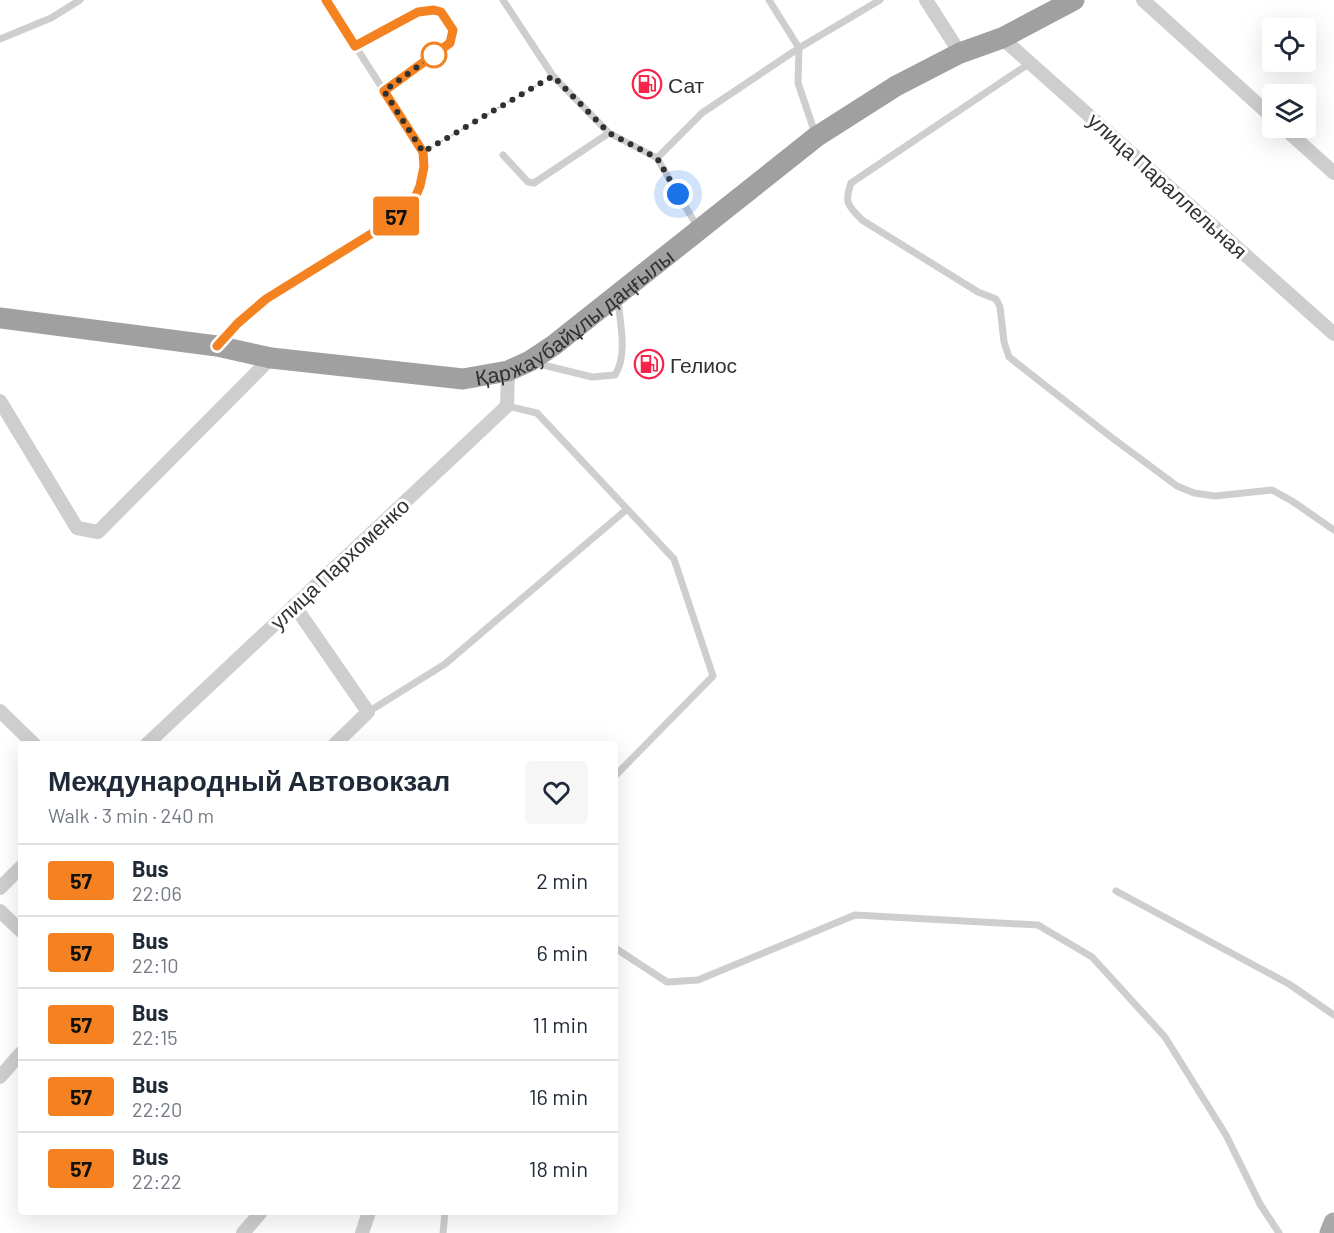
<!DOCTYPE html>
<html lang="en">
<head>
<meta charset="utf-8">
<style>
	:root { --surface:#fff; --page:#f6f6f7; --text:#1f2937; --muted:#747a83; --line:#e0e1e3 }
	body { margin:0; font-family:Barlow,sans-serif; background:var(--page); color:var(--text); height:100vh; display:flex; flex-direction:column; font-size:22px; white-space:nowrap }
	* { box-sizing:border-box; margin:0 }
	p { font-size:20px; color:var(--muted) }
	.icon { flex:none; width:33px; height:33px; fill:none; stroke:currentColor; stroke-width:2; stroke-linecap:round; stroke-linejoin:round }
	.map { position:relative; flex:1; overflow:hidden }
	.details { position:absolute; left:18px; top:741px; width:600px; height:474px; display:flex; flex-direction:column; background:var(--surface); border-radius:6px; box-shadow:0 6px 24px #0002 }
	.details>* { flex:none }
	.badge { padding:0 12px; border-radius:4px; font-size:21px; line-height:39px }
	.tools { position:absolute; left:1262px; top:18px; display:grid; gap:12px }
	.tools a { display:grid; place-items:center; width:54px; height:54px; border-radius:6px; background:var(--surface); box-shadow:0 6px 24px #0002; font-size:30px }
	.you { position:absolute; width:30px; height:30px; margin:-15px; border:4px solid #fff; border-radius:50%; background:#1a73e8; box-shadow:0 0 0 9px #1a73e833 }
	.map>.badge { position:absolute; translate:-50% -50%; box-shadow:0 0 0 3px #fff }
	.round { display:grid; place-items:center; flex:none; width:63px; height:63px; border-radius:6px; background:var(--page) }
	.headline { display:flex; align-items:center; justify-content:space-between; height:102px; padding:0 30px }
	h1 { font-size:28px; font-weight:600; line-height:45px }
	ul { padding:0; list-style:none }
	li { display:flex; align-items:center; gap:18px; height:72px; padding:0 30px; border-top:2px solid var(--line) }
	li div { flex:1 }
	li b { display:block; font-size:22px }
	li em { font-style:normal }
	li .badge { min-width:66px; font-weight:700; text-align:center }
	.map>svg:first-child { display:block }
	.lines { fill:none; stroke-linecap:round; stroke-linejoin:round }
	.path { stroke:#cecece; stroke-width:2; stroke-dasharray:3 3; stroke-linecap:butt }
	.service { stroke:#cecece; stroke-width:7 }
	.minor { stroke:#cecece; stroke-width:14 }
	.primary { stroke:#a9a9a9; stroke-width:21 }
	.trunk { stroke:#a0a0a0; stroke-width:21 }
	.line-casing { stroke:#fff; stroke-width:14 }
	.line { stroke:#f58220; stroke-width:9 }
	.walk { stroke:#313131; stroke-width:6; stroke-dasharray:0 10.8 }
	.stop-dot { fill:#fff; stroke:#f58220; stroke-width:3 }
	.labels { text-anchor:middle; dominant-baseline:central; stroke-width:6; stroke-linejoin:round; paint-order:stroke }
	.poi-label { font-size:21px; fill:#313131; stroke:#fff; text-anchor:start }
	.street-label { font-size:21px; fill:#313131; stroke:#fff }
</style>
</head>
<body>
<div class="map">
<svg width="1334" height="1233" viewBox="0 0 1334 1233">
	<rect width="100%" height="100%" fill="#fff"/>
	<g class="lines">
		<path class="path" d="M430,148L544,81"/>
		<path class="service" d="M503,0L553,76L609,133L657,158L698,228
			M769,0L799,48L798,83L815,133
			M0,39L51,18L80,0
			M355,46L418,12L434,10L440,12L453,30L450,43L384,91
			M1030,63L851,183C844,203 848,206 862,220L978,292L996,299L1000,307L1004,342L1009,357L1111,437L1177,486L1194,493L1215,496L1272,490L1292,501L1334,530
			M503,155L528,182L534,183L609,133
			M657,158L702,113L799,48L880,0
			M221,342C258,301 300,278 346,250C369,235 395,222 412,201C423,188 424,168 423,152L326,0
			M535,363L592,377L615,375C628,355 620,323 618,300
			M507,406L537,413L674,559L713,676L615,776
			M368,712L445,664L627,509
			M1116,891L1289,984L1334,1015
			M615,948L667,982L698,980L855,915L1038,925L1092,957L1165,1037L1226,1135L1260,1204L1279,1233
			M443,1233L445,1212"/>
		<path class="minor" d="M926,0L960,53
			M1143,0L1272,117
			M1002,38L1334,334
			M1284,128L1334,173
			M0,401L77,528L98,532L271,358
			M294,605L368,712L335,744
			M0,711L34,744
			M147,744L507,406L508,371
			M0,888L21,867
			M0,911L21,931
			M0,1077L21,1053
			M243,1233L261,1212
			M362,1233L369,1212"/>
		<path class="primary" d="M1330,1233L1334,1223"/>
		<path class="trunk" id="s1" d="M0,318L217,346L271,358L463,379L508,371L530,361L554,345L816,137L896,86L960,53L1002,38L1074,0"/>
	</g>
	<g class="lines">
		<g class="line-casing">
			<path id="line" d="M217,346L238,323L266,299L387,224L414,200L420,186L424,167L423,152L384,91L450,43L453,30L441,12L434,10L418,12L355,46L326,0"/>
		</g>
		<use href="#line" class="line"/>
		<path class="walk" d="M434,55L384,91L423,152L553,76L609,133L657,158L678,194"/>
	</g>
	<defs>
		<g id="fuel-ring" transform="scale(1.5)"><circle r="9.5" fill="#fff" stroke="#f7254a" stroke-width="1.5"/><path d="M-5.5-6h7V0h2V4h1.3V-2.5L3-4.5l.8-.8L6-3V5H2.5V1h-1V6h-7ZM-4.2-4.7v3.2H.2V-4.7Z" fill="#f7254a"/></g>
	</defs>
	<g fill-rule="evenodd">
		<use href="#fuel-ring" x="647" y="84"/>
		<use href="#fuel-ring" x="649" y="364"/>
	</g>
	<circle class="stop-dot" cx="434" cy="55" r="12"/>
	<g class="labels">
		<g class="poi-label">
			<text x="668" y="84">Сат</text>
			<text x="670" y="364">Гелиос</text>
		</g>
		<g class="street-label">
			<text transform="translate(1168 185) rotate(42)">улица Параллельная</text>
			<text stroke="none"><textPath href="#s1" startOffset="597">Қаржаубайұлы даңғылы</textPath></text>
			<text transform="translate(339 563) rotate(-43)">улица Пархоменко</text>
		</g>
	</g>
</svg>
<div class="tools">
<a><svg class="icon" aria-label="locate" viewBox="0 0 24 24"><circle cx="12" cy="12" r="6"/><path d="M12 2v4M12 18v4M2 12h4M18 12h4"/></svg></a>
<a><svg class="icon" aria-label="layers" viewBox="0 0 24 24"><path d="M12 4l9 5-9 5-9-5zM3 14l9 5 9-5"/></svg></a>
</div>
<div class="you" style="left:678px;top:194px"></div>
<b class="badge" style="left:396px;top:216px;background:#f58220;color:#111">57</b>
<section class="details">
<div class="headline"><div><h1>Международный Автовокзал</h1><p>Walk · 3 min · 240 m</p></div><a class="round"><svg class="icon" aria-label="heart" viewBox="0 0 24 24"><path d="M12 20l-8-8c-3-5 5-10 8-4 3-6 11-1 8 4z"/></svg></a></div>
<ul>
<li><span class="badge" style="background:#f58220;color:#111">57</span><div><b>Bus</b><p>22:06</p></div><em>2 min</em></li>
<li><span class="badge" style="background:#f58220;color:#111">57</span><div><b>Bus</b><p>22:10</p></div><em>6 min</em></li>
<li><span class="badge" style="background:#f58220;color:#111">57</span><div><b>Bus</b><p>22:15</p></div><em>11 min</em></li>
<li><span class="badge" style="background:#f58220;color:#111">57</span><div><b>Bus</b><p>22:20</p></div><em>16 min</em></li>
<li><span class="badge" style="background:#f58220;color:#111">57</span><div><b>Bus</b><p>22:22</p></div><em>18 min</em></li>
</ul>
</section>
</div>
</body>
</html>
